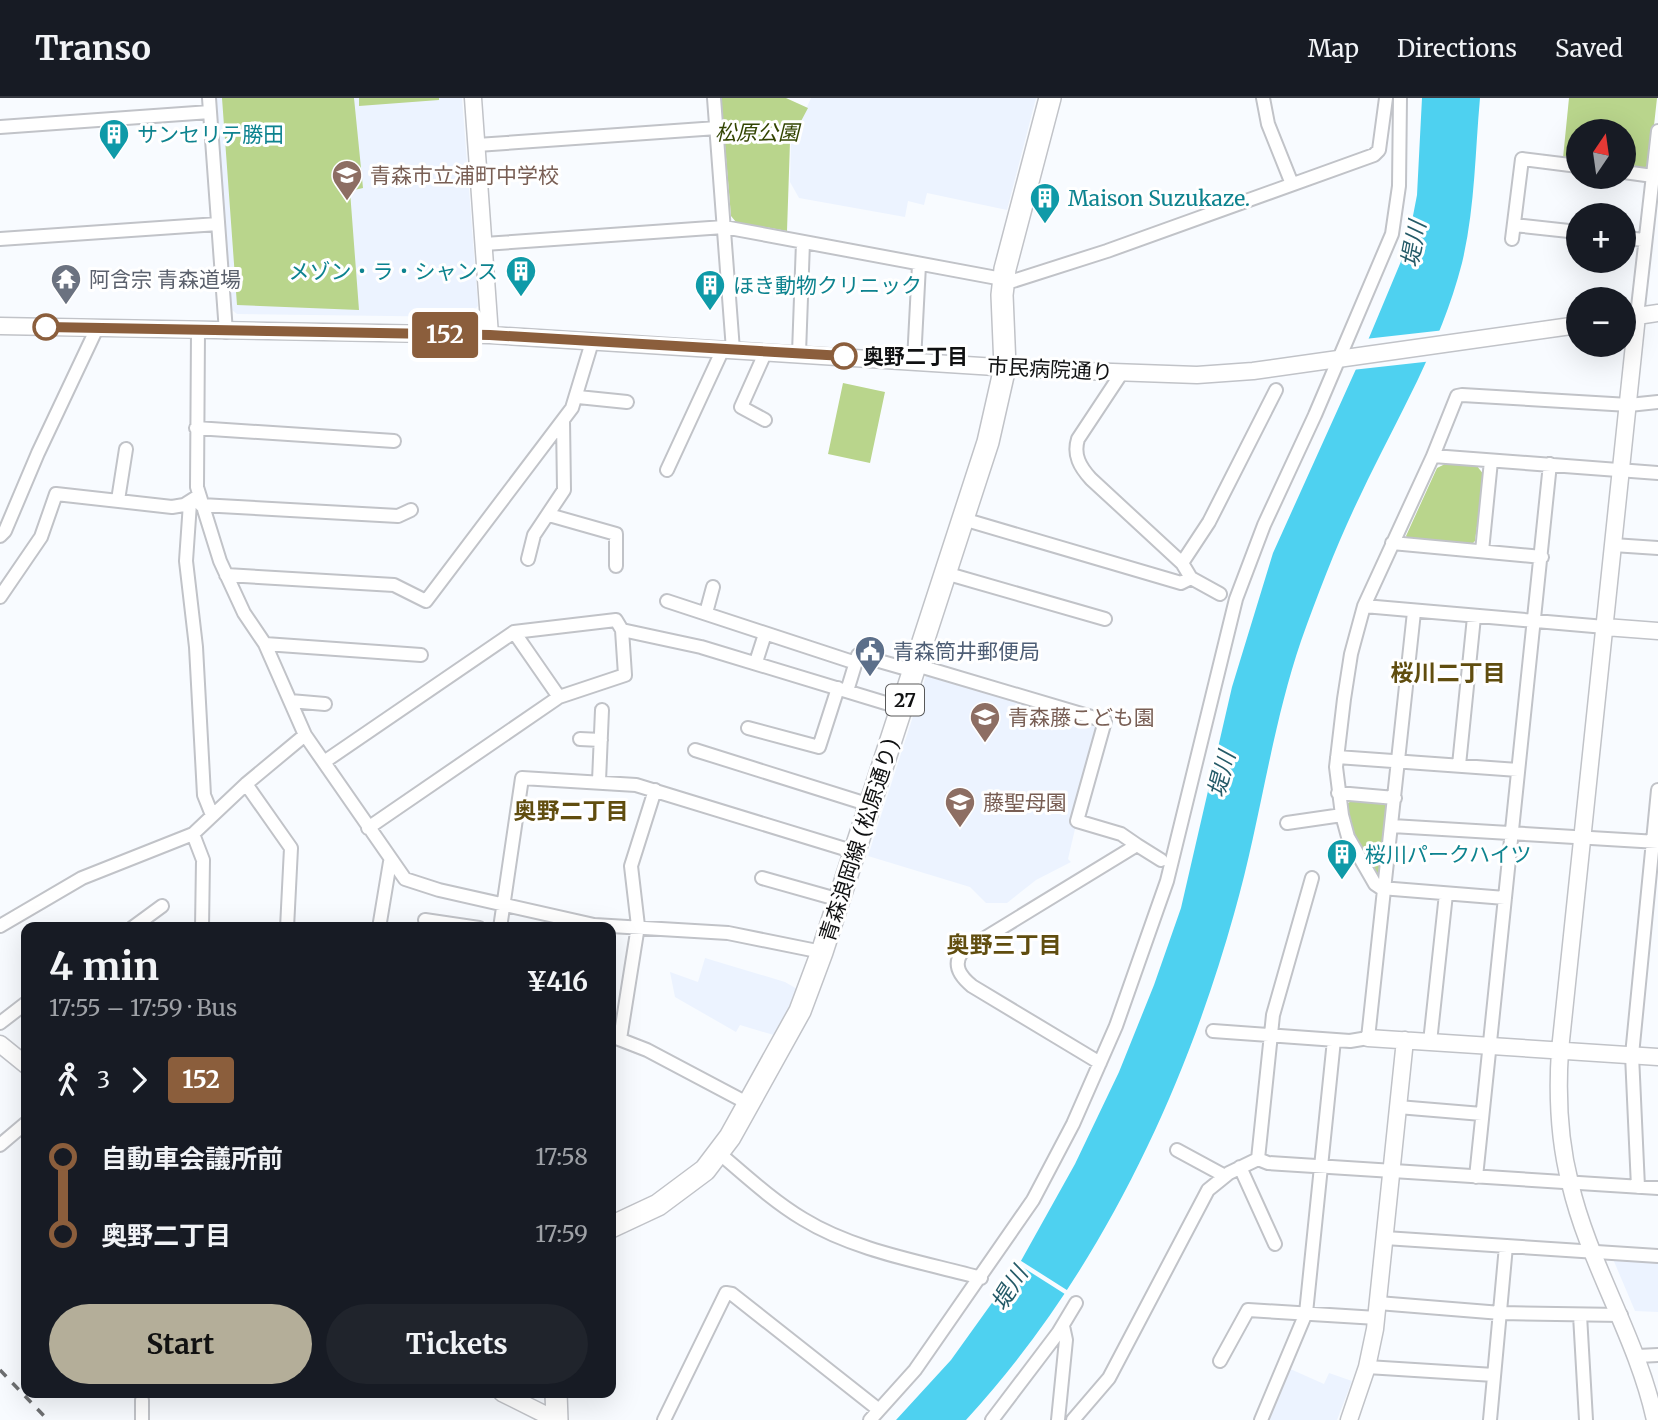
<!DOCTYPE html>
<html lang="en">
<head>
<meta charset="utf-8">
<style>
	:root { --surface:#171b24; --page:#20242c; --text:#f1f3f6; --muted:#9ea1a6; --line:#363941; --accent:#b4ae99 }
	body { margin:0; font-family:Merriweather,"Noto Sans JP",serif; background:var(--page); color:var(--text); height:100vh; display:flex; flex-direction:column; font-size:26px; white-space:nowrap }
	* { box-sizing:border-box; margin:0 }
	p { font-size:23px; color:var(--muted) }
	.icon { flex:none; width:38px; height:38px; fill:none; stroke:currentColor; stroke-width:2; stroke-linecap:round; stroke-linejoin:round }
	.map { position:relative; flex:1; overflow:hidden }
	.drawer { position:absolute; left:21px; top:824px; width:595px; height:476px; display:flex; flex-direction:column; background:var(--surface); border-radius:14px; box-shadow:0 7px 28px #0002 }
	.drawer>* { flex:none }
	.badge { padding:0 14px; border-radius:5px; font-size:24px; line-height:46px }
	.needle { width:46px; rotate:13deg }
	.tools { position:absolute; left:1566px; top:21px; display:grid; gap:14px }
	.tools a { display:grid; place-items:center; width:70px; height:70px; border-radius:50%; background:var(--surface); box-shadow:0 7px 28px #0002; font-size:35px }
	.map>.badge { position:absolute; translate:-50% -50%; box-shadow:0 0 0 4px #fff }
	.legs { display:flex; align-items:center; gap:10px; height:77px; padding:0 28px; font-size:23px }
	.legs p { margin-inline-start:auto }
	.overview { display:flex; align-items:center; justify-content:space-between; height:119px; padding:0 28px }
	h1 { font-size:38px; font-weight:700; line-height:52px }
	.action { display:flex; gap:14px; margin-top:auto; padding:14px 28px }
	.action a { flex:1; height:80px; border-radius:42px; background:var(--accent); color:#111; font-size:28px; font-weight:700; line-height:80px; text-align:center }
	.action a+a { background:var(--page); color:var(--text) }
	ul { padding:0 28px; list-style:none }
	li { display:flex; align-items:center; gap:24px; height:77px; font-size:26px }
	li i { display:grid; place-items:center; width:10px; height:100%; margin:0 9px; background:currentColor }
	li i::after { content:''; width:18px; height:18px; margin:-9px; border:5px solid; border-radius:50%; background:var(--surface) }
	li p { margin-inline-start:auto }
	li:first-child i { background:linear-gradient(#0000 50%,currentColor 0) }
	li:last-child i { background:linear-gradient(currentColor 50%,#0000 0) }
	header { display:flex; align-items:center; gap:42px; box-sizing:border-box; height:98px; padding:0 35px; background:var(--surface); border-bottom:2px solid var(--line) }
	header strong { font-size:33px }
	nav { display:flex; gap:38px; margin-inline-start:auto; font-size:24px }
	.map>svg:first-child { display:block }
	.built { fill:#ecf3ff }
	.green { fill:#b9d58c }
	.water { fill:#4ed1f0 }
	.pier { fill:#f8fbff }
	.lines { fill:none; stroke-linecap:round; stroke-linejoin:round }
	.minor-casing { stroke:#c1c3c8; stroke-width:16 }
	.tertiary-casing { stroke:#c1c3c8; stroke-width:19 }
	.primary-casing { stroke:#c1c3c8; stroke-width:24 }
	.minor { stroke:#fff; stroke-width:12 }
	.tertiary { stroke:#fff; stroke-width:16 }
	.primary { stroke:#fff; stroke-width:21 }
	.rail { stroke:#6d6f71; stroke-width:3.5; stroke-dasharray:9 9; stroke-linecap:butt }
	.line-1-casing { stroke:#fff; stroke-width:16 }
	.line-1 { stroke:#8b5e3c; stroke-width:10 }
	.stop-1-dot { fill:#fff; stroke:#8b5e3c; stroke-width:3.5 }
	.labels { text-anchor:middle; dominant-baseline:central; stroke-width:6; stroke-linejoin:round; paint-order:stroke }
	.shield { fill:#fff; stroke:#585859; stroke-width:2 }
	.shield-label { font-size:19px; font-weight:bold; fill:#101112 }
	.park-label { font-size:21px; font-style:italic; fill:#324401; stroke:#fff }
	.culture-label { font-size:21px; fill:#0d838f; stroke:#fff; text-anchor:start }
	.education-label { font-size:21px; fill:#785e54; stroke:#fff; text-anchor:start }
	.worship-label { font-size:21px; fill:#5b616d; stroke:#fff; text-anchor:start }
	.stop-label { font-size:21px; font-weight:bold; fill:#101112; stroke:#fff; text-anchor:start }
	.street-label { font-size:21px; fill:#101112; stroke:#fff }
	.service-label { font-size:21px; fill:#4e5e75; stroke:#fff; text-anchor:start }
	.water-label { font-size:23px; font-style:italic; fill:#255b68; stroke:#fff }
	.neighbourhood-label { font-size:23px; font-weight:bold; fill:#604d0f; stroke:#fff }
</style>
</head>
<body>
<header>
<strong>Transo</strong>
<nav><a>Map</a><a>Directions</a><a>Saved</a></nav>
</header>
<div class="map">
<svg width="1658" height="1322" viewBox="0 0 1658 1322">
	<rect width="100%" height="100%" fill="#f8fbff"/>
	<path class="built" d="M216,0H462L478,208L467,219L237,216L232,212Z
		M811,0H1036L1007,112L927,95L924,107L908,103L905,119L799,100L790,84L791,44Z
		M926,578L1099,628L1068,761L1071,764L1036,782L1007,805H986L970,789L868,758Z
		M705,860L785,884L797,891L777,938L740,927L736,934L675,899L670,874L698,884Z
		M1613,1161L1658,1162V1214L1635,1213Z
		M1288,1270L1324,1286L1329,1275L1352,1283L1337,1322H1267Z"/>
	<path class="green" d="M222,0H354L363,90L350,93L359,212L237,207Z
		M359,0H439V2L359,8Z
		M721,0H786L808,10L790,44L787,133L736,124L731,118Z
		M1569,0H1657L1650,64L1643,72L1624,69V33H1578V62L1563,60Z
		M843,285L885,294L870,365L828,356Z
		M1449,364L1477,368L1484,377L1475,443L1470,448L1409,442L1406,438L1437,370Z
		M1351,703L1389,707L1382,775L1377,777L1355,739L1347,706Z"/>
	<path class="water" d="M1422,0H1480C1475,55 1475,111 1462,165C1440,250 1398,318 1361,396C1338,443 1319,493 1301,543C1271,631 1260,726 1234,816C1183,999 1095,1182 966,1322H896L951,1262L1017,1170L1075,1066L1119,974L1154,887L1181,810L1232,589L1273,455L1356,271L1407,149L1417,97Z"/>
	<path class="pier" d="M1445,232L1433,263L1352,272L1365,241Z
		M1018,1161L1070,1194L1068,1198L1016,1165Z"/>
	<g class="lines">
		<g class="minor-casing">
			<path id="minor" d="M209,0L226,234
				M714,0L733,252
				M1263,0L1268,26L1292,86
				M0,29L210,14
				M477,47L717,30
				M1624,74L1653,78
				M1514,127L1578,134
				M1624,140L1645,142
				M0,141L218,126
				M1512,141L1522,61L1578,68
				M484,146L724,129L1013,183L1107,153L1374,57L1379,52L1386,0
				M1637,218L1658,33
				M198,233L197,389L220,463L244,515L265,546L305,637L405,781L439,792L594,827L728,835L822,854
				M799,255L803,144
				M914,263L919,167
				M1121,276L1078,341C1073,357 1080,369 1091,381L1182,465L1191,480L1220,496
				M578,299L627,304
				M765,322L741,309L766,253
				M196,330L394,343
				M1433,358L1457,298L1462,297L1629,307L1658,304
				M667,372L723,251
				M118,402L126,351
				M190,405L186,463L196,549L204,697L212,717
				M201,407L398,418L411,412
				M549,417L616,436V468
				M963,421L1181,485L1191,480
				M0,438L5,433L38,355L97,230
				M1392,445L1542,459
				M1613,447L1658,450
				M1482,453L1491,363
				M528,461L534,437L564,392L563,322
				M1182,465L1209,424L1276,292
				M945,475L1105,521
				M226,477L394,487L426,503L572,310L592,244
				M0,499L41,439L56,396L172,409L184,407L195,400
				M667,503L856,565
				M1364,508L1605,529
				M706,515L713,489
				M514,534L559,599
				M265,546L421,557
				M756,564L765,536
				M916,567L1105,623L1077,723L1121,736L1137,747L962,854C952,868 961,879 972,888L1100,965
				M847,593L858,557L914,573
				M290,603L325,606
				M748,630L819,649L838,590
				M580,641L601,642
				M695,652L870,707
				M1337,659L1518,672
				M324,664L514,534L616,522L622,532L701,549L902,610
				M1459,667L1474,519
				M599,683L602,612
				M246,686L291,750L287,830
				M1338,695L1395,700
				M1287,725L1342,717
				M1392,728L1658,744
				M368,730L559,599L625,577L622,532
				M193,736L203,762L202,830
				M1137,747L1161,762
				M762,780L840,802
				M1312,780L1273,917L1258,1061L1268,1065L1658,1090
				M1505,800L1381,790L1375,786L1348,739L1342,717L1336,669L1344,601L1351,556L1364,508L1433,358L1658,375
				M425,822L479,830
				M0,828L82,780L193,736L246,686L305,637
				M132,830L162,808
				M379,830L390,764
				M500,830L522,680L636,687L855,754
				M0,925L26,905
				M1213,933L1350,943L1368,940L1414,514
				M611,938L647,952L749,1006
				M620,941L638,828L631,768L655,692
				M1430,944L1446,796
				M1398,1009L1482,1016
				M0,1047L26,1025
				M1177,1052L1225,1078
				M719,1055C746,1078 773,1103 803,1121C855,1153 923,1164 981,1180
				M1240,1069L1275,1146
				M1476,1079L1550,366
				M1638,1089L1632,957L1658,692
				M1385,1140L1658,1158
				M1378,1205L1501,1215L1621,1217
				M1580,1217L1586,1322
				M1638,1258L1658,1257
				M1220,1263L1248,1212L1377,1220
				M1367,1269L1494,1277
				M142,1322V1302
				M664,1322L726,1195L732,1196L879,1312
				M870,1322L915,1272L1033,1102L1073,1026L1116,928L1167,783L1236,501L1264,427L1315,317L1392,136L1399,88L1400,0
				M992,1322L1058,1235L1076,1205
				M1058,1322L1066,1242L1063,1228
				M1073,1322L1109,1280L1208,1092L1229,1075L1258,1061
				M1261,1322L1306,1215L1334,942
				M1490,1322L1506,1148"/>
		</g>
		<g class="tertiary-casing">
			<path id="tertiary" d="M473,0L490,237
				M1637,218L1560,952C1557,997 1559,1042 1570,1085C1589,1167 1637,1239 1655,1322
				M1624,220L1658,215
				M0,228L490,237L1028,271L1197,277L1253,273L1578,227
				M1605,529L1658,533
				M1368,940L1658,959
				M0,946L26,967
				M502,1295L556,1322
				M1349,1322L1367,1269L1375,1231L1405,942"/>
		</g>
		<g class="primary-casing">
			<path id="primary" d="M611,1129L658,1107L705,1072L730,1039L800,913L822,854L988,344L1005,269L1002,197L1005,171L1050,0
				M556,1295L557,1322"/>
		</g>
		<use href="#minor" class="minor"/>
		<use href="#tertiary" class="tertiary"/>
		<use href="#primary" class="primary"/>
		<path class="rail" d="M0,1272L48,1322"/>
	</g>
	<g class="lines">
		<g class="line-1-casing">
			<path id="line-1" d="M46,229L490,237L844,258"/>
		</g>
		<use href="#line-1" class="line-1"/>
	</g>
	<defs>
		<g id="building-pin" transform="scale(1.575)"><path d="M0 17L-7.5 6A9.5 9.5 0 1 1 7.5 6Z" fill="#0f9aa8" stroke="#fff"/><path d="M-4-6H4V6H1V3H-1V6H-4ZM-2.5-4.3h1.7v1.8h-1.7ZM.8-4.3h1.7v1.8H.8ZM-2.5-1h1.7V.8h-1.7ZM.8-1h1.7V.8H.8Z" fill="#fff"/></g>
		<g id="school-pin" transform="scale(1.575)"><path d="M0 17L-7.5 6A9.5 9.5 0 1 1 7.5 6Z" fill="#8d6e63" stroke="#fff"/><path d="M0-5L7-2L0 1L-7-2ZM-4 1L0 2.5L4 1V4Q0 6-4 4Z" fill="#fff"/></g>
		<g id="temple-pin" transform="scale(1.575)"><path d="M0 17L-7.5 6A9.5 9.5 0 1 1 7.5 6Z" fill="#6b7280" stroke="#fff"/><path d="M0-6L5-2H3V0L6.5 2.5H4V6H1.5V3h-3V6H-4V2.5H-6.5L-3 0V-2H-5Z" fill="#fff"/></g>
		<g id="civic-pin" transform="scale(1.575)"><path d="M0 17L-7.5 6A9.5 9.5 0 1 1 7.5 6Z" fill="#5c6f8a" stroke="#fff"/><path d="M-.6-6.5H3V-4.5H.6V-3L4-1V1h2V6H-6V1h2V-1L-.6-3ZM-1.2 2.5V6h2.4V2.5Z" fill="#fff"/></g>
	</defs>
	<g fill-rule="evenodd">
		<use href="#building-pin" x="114" y="36"/>
		<use href="#school-pin" x="347" y="77"/>
		<use href="#building-pin" x="1045" y="100"/>
		<use href="#building-pin" x="521" y="173"/>
		<use href="#temple-pin" x="66" y="181"/>
		<use href="#building-pin" x="710" y="187"/>
		<use href="#civic-pin" x="870" y="553"/>
		<use href="#school-pin" x="985" y="619"/>
		<use href="#school-pin" x="960" y="704"/>
		<use href="#building-pin" x="1342" y="756"/>
	</g>
	<g class="stop-1-dot">
		<circle cx="46" cy="229" r="12"/>
		<circle cx="844" cy="258" r="12"/>
	</g>
	<g class="labels">
		<rect class="shield" x="886" y="586.5" width="38" height="31" rx="5"/>
		<g class="shield-label">
			<text x="905" y="602">27</text>
		</g>
		<g class="park-label">
			<text x="757" y="34">松原公園</text>
		</g>
		<g class="culture-label">
			<text x="137" y="36">サンセリテ勝田</text>
			<text x="1068" y="100">Maison Suzukaze.</text>
			<text x="498" y="173" text-anchor="end">メゾン・ラ・シャンス</text>
			<text x="733" y="187">ほき動物クリニック</text>
			<text x="1365" y="756">桜川パークハイツ</text>
		</g>
		<g class="education-label">
			<text x="370" y="77">青森市立浦町中学校</text>
			<text x="1008" y="619">青森藤こども園</text>
			<text x="983" y="704">藤聖母園</text>
		</g>
		<g class="worship-label">
			<text x="89" y="181">阿含宗 青森道場</text>
		</g>
		<g class="stop-label">
			<text x="863" y="258">奥野二丁目</text>
		</g>
		<g class="street-label">
			<text transform="translate(1050 271) rotate(3)">市民病院通り</text>
			<text transform="translate(859 742) rotate(-72)">青森浪岡線 (松原通り)</text>
		</g>
		<g class="service-label">
			<text x="893" y="553">青森筒井郵便局</text>
		</g>
		<g class="water-label">
			<text transform="translate(1413 146) rotate(-79)">堤川</text>
			<text transform="translate(1221 676) rotate(-75)">堤川</text>
			<text transform="translate(1009 1190) rotate(-58)">堤川</text>
		</g>
		<g class="neighbourhood-label">
			<text x="1448" y="574">桜川二丁目</text>
			<text x="571" y="712">奥野二丁目</text>
			<text x="1004" y="846">奥野三丁目</text>
		</g>
	</g>
</svg>
<div class="tools">
<a><svg class="needle" viewBox="-14 -14 28 28"><path d="M0-13l5 13h-10z" fill="#e53935"/><path d="M0 13l5-13h-10z" fill="#9ea1a6"/></svg></a>
<a>+</a>
<a>−</a>
</div>
<b class="badge" style="left:445px;top:237px;background:#8b5e3c;color:#fff">152</b>
<section class="drawer">
<div class="overview"><div><h1>4 min</h1><p>17:55 – 17:59 · Bus</p></div><b>¥416</b></div>
<div class="legs"><svg class="icon" aria-label="walk" viewBox="0 0 24 24"><circle cx="13" cy="4" r="2"/><path d="M13 8l-2 6 4 7M11 14l-3 7M7 12l3-4h3l4 4"/></svg>3<svg class="icon" aria-label="forward" viewBox="0 0 24 24"><path d="M9 5l7 7-7 7"/></svg><b class="badge" style="background:#8b5e3c;color:#fff">152</b></div>
<ul>
<li><i style="color:#8b5e3c"></i><b>自動車会議所前</b><p>17:58</p></li>
<li><i style="color:#8b5e3c"></i><b>奥野二丁目</b><p>17:59</p></li>
</ul>
<div class="action"><a>Start</a><a>Tickets</a></div>
</section>
</div>
</body>
</html>
